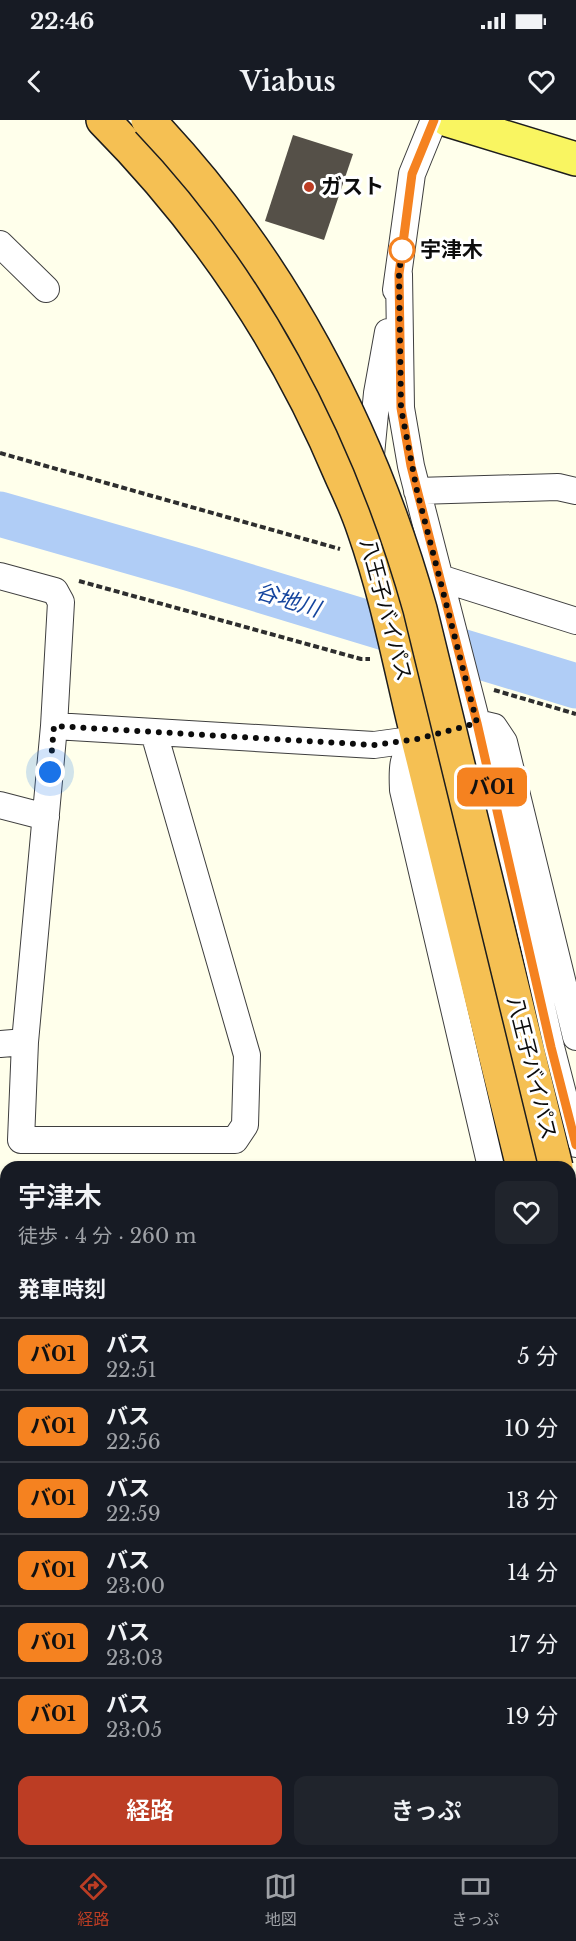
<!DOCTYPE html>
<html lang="ja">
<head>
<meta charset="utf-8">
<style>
	:root { --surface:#171b24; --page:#20242c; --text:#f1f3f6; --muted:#9ea1a6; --line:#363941; --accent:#bc3d24 }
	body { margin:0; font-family:"Libre Baskerville","Noto Sans JP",serif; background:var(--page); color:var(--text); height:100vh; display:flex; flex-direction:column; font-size:22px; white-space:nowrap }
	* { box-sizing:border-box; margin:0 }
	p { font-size:20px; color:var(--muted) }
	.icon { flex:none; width:33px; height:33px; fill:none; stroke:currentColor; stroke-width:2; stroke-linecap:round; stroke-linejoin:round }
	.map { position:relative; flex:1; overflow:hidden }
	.details { position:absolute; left:0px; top:1041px; width:576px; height:696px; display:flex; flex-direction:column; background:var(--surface); border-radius:18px 18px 0 0; box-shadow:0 2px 4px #0004 }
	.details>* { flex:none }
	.badge { padding:0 12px; border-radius:9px; font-size:21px; line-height:39px }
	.you { position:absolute; width:30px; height:30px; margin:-15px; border:4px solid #fff; border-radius:50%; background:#1a73e8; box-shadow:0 0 0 9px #1a73e833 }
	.map>.badge { position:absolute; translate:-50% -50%; box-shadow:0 0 0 3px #fff }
	h2 { padding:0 18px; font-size:22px; line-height:54px }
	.round { display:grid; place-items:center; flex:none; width:63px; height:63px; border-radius:12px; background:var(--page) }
	.head { display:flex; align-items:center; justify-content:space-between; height:102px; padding:0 18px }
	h1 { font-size:28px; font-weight:600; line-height:45px }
	.action { display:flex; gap:12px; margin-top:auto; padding:12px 18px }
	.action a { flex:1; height:69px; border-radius:12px; background:var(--accent); color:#fff; font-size:24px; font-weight:600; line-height:69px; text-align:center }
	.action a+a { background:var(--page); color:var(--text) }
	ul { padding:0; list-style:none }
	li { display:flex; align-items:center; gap:18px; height:72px; padding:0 18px; border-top:2px solid var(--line) }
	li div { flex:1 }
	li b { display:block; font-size:22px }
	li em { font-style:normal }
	li .badge { min-width:66px; font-weight:700; text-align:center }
	.status { display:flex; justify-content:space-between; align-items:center; height:42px; padding:0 30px; background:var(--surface); direction:ltr }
	.status svg { height:16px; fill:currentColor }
	header { display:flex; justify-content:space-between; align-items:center; height:78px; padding:0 18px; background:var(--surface); font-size:27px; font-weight:600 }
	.dock { display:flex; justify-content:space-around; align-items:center; height:84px; border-top:2px solid var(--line); background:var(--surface); font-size:16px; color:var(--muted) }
	.dock a { display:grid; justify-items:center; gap:3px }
	.dock .on { color:var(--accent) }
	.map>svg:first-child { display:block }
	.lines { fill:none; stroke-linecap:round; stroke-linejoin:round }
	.river { stroke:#b0cdf6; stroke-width:45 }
	.building { fill:#555048 }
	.minor-casing { stroke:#3f3f3f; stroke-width:28 }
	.major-casing { stroke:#1d1d1d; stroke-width:36 }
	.highway-casing { stroke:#1d1d1d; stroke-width:36 }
	.path { stroke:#2e2e2e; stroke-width:4; stroke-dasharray:6 3; stroke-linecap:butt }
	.minor { stroke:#fff; stroke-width:26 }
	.major { stroke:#f9f561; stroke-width:33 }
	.highway { stroke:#f5c053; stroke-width:33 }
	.highway-bridge-casing { stroke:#1d1d1d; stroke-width:36; stroke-linecap:butt }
	.highway-bridge { stroke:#f5c053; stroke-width:33 }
	.line-casing { stroke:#fff; stroke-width:14 }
	.line { stroke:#f58220; stroke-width:9 }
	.walk { stroke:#0c0c0c; stroke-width:6; stroke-dasharray:0 10.8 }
	.poi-dot { fill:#bc3d24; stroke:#fff; stroke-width:2 }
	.stop-dot { fill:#fff; stroke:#f58220; stroke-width:3 }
	.labels { text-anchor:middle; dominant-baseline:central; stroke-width:6; stroke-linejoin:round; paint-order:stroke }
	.poi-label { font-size:21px; font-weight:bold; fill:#0c0c0c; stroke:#fff; text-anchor:start }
	.stop-label { font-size:21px; font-weight:bold; fill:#0c0c0c; stroke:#fff; text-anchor:start }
	.street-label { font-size:21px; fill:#0c0c0c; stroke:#fff }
	.water-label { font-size:22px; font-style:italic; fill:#15459e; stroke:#fff }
</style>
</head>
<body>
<div class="status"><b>22:46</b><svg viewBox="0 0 49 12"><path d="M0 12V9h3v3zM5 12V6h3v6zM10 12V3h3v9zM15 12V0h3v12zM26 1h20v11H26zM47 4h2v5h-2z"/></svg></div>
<header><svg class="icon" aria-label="back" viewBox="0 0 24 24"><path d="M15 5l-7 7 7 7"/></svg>Viabus<svg class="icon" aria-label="heart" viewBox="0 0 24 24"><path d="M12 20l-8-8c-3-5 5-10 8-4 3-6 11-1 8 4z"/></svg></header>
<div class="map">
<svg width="576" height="1737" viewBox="0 0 576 1737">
	<rect width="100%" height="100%" fill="#ffffeb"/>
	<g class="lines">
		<path class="river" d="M0,394L191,449L576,566"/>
	</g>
	<path class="building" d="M293,15L353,34L324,120L265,101Z"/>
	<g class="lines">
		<g class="minor-casing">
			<path id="minor" d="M0,124L46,169
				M399,154L401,288L411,346L477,603L551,927L576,1024
				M396,170L412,54L434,0
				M370,345L377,273L388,212
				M417,371L558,367L576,371
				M0,456L55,471L61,482L54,606L25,922L21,1020H235L245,1005L247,935L154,613
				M440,458L576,501
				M54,606L374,625L418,619L477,603L494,607L504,622L576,917
				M418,619C401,637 402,647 403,670L491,1047
				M0,685L46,697
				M0,924L25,922
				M0,1276L6,1275
				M570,1375L576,1400
				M253,1737L256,1731"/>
		</g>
		<g class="major-casing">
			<path id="major" d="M448,0L576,39"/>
		</g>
		<g class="highway-casing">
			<path id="highway" d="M103,0C205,103 286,223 342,357C350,374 358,392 364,410C390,484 403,562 423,639C457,774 489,911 523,1047
				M570,1103L576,1128
				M570,1242L576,1267"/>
		</g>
		<path class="path" d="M0,333L340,429
			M79,461L361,539H370
			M494,570L576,594
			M570,1303L576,1302"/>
		<use href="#minor" class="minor"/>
		<use href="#major" class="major"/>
		<use href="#highway" class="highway"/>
		<g class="highway-bridge-casing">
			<path id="highway-bridge" d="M148,0C279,137 369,307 420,489L556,1047"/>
		</g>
		<use href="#highway-bridge" class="highway-bridge"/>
	</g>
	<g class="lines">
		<g class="line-casing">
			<path id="line" d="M434,0L412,54L399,154L401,288L411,346L477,603L551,927L576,1025"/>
		</g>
		<use href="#line" class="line"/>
		<path class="walk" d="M50,652L54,606L374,625L418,619L477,603L417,371L401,288L399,154L402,130"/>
	</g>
	<circle class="poi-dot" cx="309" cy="67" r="6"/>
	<circle class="stop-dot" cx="402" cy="130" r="12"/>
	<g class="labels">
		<g class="poi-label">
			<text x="321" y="67">ガスト</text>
		</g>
		<g class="stop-label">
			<text x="420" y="130">宇津木</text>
		</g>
		<g class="street-label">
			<text transform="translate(386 490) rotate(75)">八王子バイパス</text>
			<text transform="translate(532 948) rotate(76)">八王子バイパス</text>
		</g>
		<g class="water-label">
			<text transform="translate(288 480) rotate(17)">谷地川</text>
		</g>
	</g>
</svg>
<div class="you" style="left:50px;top:652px"></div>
<b class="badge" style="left:492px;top:667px;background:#f58220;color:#111">バ01</b>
<section class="details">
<div class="head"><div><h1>宇津木</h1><p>徒歩 · 4 分 · 260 m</p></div><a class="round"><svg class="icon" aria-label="heart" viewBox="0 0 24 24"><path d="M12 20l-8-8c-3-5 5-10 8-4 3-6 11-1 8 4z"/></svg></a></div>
<h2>発車時刻</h2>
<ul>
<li><span class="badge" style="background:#f58220;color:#111">バ01</span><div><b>バス</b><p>22:51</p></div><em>5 分</em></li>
<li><span class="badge" style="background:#f58220;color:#111">バ01</span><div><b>バス</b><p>22:56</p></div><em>10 分</em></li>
<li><span class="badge" style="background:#f58220;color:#111">バ01</span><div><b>バス</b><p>22:59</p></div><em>13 分</em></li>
<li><span class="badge" style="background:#f58220;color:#111">バ01</span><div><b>バス</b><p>23:00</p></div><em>14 分</em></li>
<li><span class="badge" style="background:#f58220;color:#111">バ01</span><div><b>バス</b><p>23:03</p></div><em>17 分</em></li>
<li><span class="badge" style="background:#f58220;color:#111">バ01</span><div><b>バス</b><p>23:05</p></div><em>19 分</em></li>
</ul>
<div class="action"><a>経路</a><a>きっぷ</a></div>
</section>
</div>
<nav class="dock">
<a class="on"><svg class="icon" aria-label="directions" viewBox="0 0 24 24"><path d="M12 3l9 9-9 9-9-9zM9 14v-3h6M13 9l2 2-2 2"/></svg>経路</a>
<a><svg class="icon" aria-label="map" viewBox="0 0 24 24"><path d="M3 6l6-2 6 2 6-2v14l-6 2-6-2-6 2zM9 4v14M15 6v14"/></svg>地図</a>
<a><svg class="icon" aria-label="tickets" viewBox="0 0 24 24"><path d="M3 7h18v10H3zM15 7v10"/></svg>きっぷ</a>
</nav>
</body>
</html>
